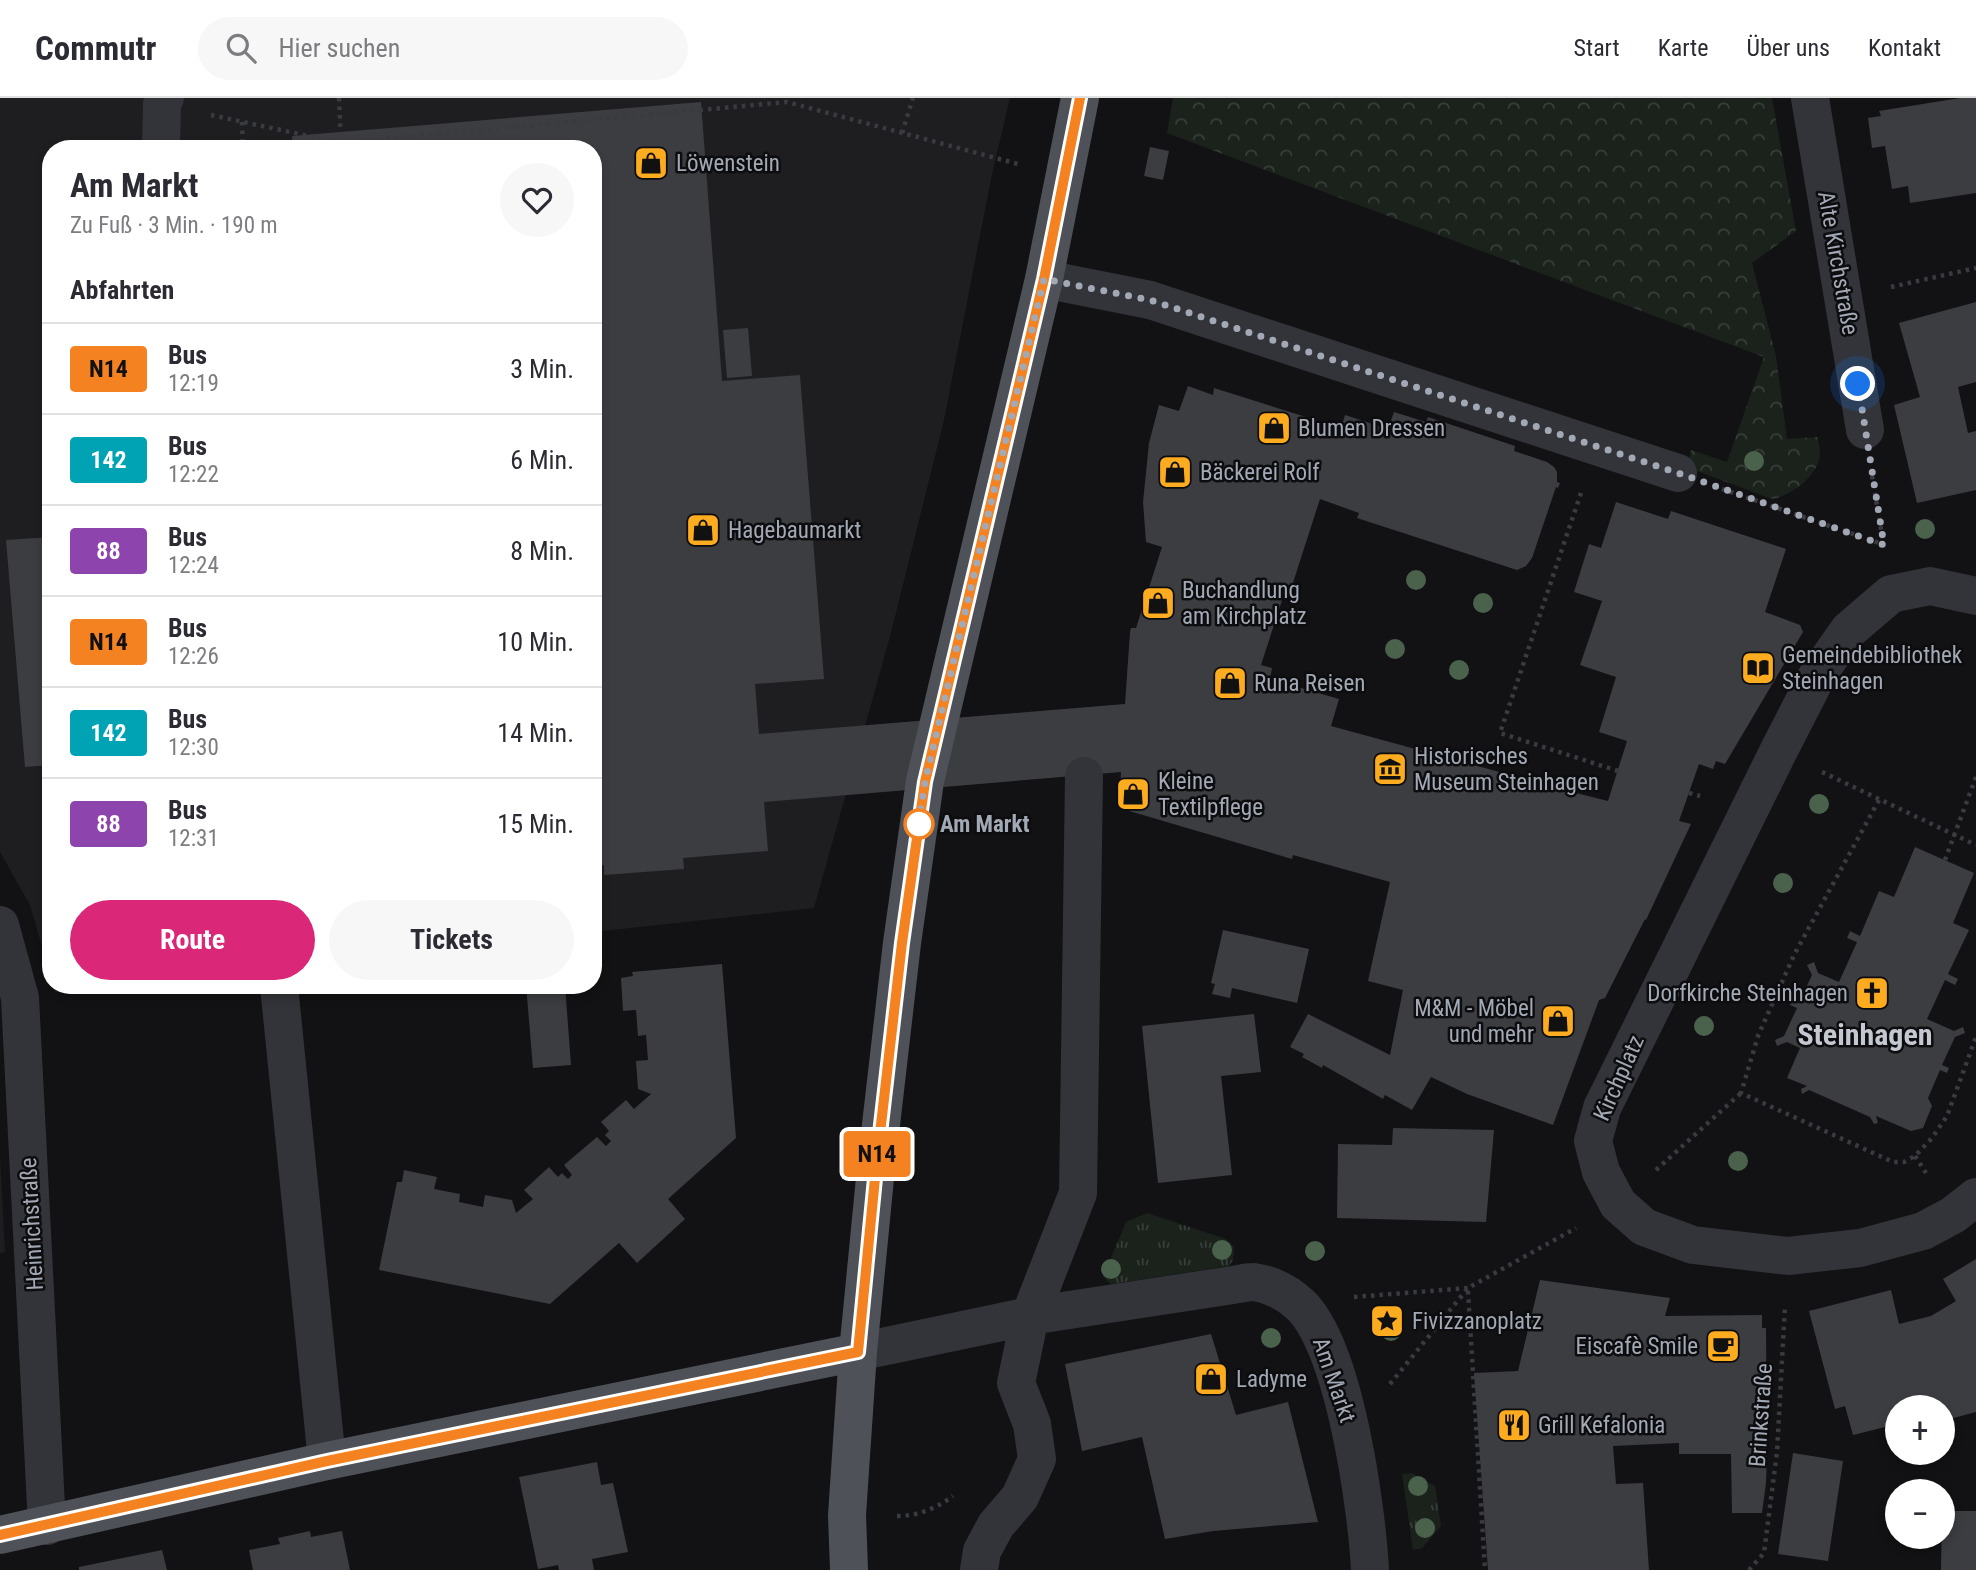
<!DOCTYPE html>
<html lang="de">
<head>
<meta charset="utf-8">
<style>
	:root { --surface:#fff; --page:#f7f7f7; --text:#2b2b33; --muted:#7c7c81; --line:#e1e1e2; --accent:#db2777 }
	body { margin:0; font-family:"Roboto Condensed",sans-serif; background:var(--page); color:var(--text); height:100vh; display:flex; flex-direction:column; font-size:26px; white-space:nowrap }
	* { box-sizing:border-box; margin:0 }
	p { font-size:23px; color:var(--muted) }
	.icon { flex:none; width:38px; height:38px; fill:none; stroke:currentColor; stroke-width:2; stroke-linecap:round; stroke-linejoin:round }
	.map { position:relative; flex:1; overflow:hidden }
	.side { position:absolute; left:42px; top:42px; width:560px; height:854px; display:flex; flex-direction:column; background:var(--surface); border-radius:28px; box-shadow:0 4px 10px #0003 }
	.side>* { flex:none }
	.badge { padding:0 14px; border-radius:5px; font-size:24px; line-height:46px }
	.tools { position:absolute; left:1885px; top:1297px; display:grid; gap:14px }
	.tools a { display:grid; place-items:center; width:70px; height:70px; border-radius:50%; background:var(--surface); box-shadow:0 4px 10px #0003; font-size:35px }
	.you { position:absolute; width:35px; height:35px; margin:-18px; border:5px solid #fff; border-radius:50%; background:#1a73e8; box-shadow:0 0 0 10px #1a73e833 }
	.map>.badge { position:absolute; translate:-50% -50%; box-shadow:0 0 0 4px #fff }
	h2 { padding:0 28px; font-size:26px; line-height:63px }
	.round { display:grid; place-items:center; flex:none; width:74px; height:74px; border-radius:37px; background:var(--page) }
	.overview { display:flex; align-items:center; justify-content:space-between; height:119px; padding:0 28px }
	h1 { font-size:33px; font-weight:700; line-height:52px }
	.primary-button { display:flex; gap:14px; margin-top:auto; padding:14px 28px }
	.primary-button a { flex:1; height:80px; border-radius:42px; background:var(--accent); color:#fff; font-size:28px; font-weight:700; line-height:80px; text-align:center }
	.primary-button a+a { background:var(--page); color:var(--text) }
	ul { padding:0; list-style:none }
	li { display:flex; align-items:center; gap:21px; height:91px; padding:0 28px; border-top:2px solid var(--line) }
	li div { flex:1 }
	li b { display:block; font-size:26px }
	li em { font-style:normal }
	li .badge { min-width:77px; font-weight:700; text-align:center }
	header { display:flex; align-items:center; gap:42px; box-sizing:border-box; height:98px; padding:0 35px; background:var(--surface); border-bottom:2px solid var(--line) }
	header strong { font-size:33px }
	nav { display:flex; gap:38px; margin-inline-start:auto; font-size:24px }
	.search { width:490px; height:63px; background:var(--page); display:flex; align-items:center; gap:18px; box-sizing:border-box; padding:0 24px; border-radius:38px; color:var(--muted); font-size:26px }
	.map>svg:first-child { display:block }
	.built { fill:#1e1e21 }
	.grass { fill:url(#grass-tufts) }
	.forest { fill:url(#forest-crowns) }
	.building { fill:#3c3d41 }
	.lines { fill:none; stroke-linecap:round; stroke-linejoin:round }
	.path { stroke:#393b40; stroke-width:4.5; stroke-dasharray:3.5 5; stroke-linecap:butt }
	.minor { stroke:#333439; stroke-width:38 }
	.major { stroke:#4e5158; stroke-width:38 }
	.tree { fill:#4a614c }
	.line-casing { stroke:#fff; stroke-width:16 }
	.line { stroke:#f58220; stroke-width:10 }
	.walk { stroke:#a2a9b5; stroke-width:7; stroke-dasharray:0 12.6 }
	.stop-dot { fill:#fff; stroke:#f58220; stroke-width:3.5 }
	.labels { text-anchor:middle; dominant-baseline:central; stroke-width:5; stroke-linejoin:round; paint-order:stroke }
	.poi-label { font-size:23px; fill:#a2a9b5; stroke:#0d0d0f; text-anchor:start }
	.street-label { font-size:23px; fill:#a2a9b5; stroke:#0d0d0f }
	.stop-label { font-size:23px; font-weight:bold; fill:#a2a9b5; stroke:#0d0d0f; text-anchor:start }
	.district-label { font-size:30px; font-weight:bold; fill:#c4c8d1; stroke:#0d0d0f }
</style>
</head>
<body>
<header>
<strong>Commutr</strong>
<div class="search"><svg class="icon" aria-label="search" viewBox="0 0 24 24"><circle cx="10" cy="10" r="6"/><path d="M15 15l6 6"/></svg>Hier suchen</div>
<nav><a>Start</a><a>Karte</a><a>Über uns</a><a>Kontakt</a></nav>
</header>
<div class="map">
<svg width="1976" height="1472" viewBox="0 0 1976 1472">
	<defs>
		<pattern id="grass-tufts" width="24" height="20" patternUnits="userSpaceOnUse" patternTransform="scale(1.75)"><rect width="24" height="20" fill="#1a221b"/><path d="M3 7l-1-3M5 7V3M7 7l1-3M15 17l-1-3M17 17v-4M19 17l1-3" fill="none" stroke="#383f3a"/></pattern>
		<pattern id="forest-crowns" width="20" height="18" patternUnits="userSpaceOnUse" patternTransform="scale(1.75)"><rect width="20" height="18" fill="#1a221b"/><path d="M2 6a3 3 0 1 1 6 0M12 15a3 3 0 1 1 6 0" fill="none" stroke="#383f3a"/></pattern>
	</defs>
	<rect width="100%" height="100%" fill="#121214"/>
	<path class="built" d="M0,0H1010L992,76L944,322L891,535L814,810L593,834V51H51V880L30,807L0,754Z
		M53,887H112L55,894Z
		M0,1058L5,1154L0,1155Z"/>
	<path class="grass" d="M1147,1115L1226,1141L1234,1149L1233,1162L1229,1168L1111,1186L1103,1179L1126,1124Z
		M1412,1375L1435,1388L1441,1428L1422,1450L1413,1452L1402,1376Z"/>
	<path class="forest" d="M1173,0H1772L1796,133L1752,165L1776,258L1787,341L1818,339C1818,344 1820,351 1820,356C1819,377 1791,398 1772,401L1697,373C1689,366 1688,363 1691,352L1727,364L1764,259L1167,35Z"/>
	<path class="building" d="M1960,0H1976V95L1910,105L1908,88L1892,91L1885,48L1872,50L1868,20L1881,18L1879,13Z
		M701,4L722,283L800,277L824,581L755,586L759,636L1125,606L1130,534L1131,530H1136L1162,449L1146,444L1143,404L1149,345L1159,307L1179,313L1188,288L1213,297L1214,290L1341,330L1345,317L1388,331L1394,314L1426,324L1428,319L1515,348L1514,353L1547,364L1554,369L1557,374V384L1560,385L1558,390L1556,389L1532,460L1526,468L1517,472L1357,420L1359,415L1320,401L1291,491L1286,490L1261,567L1272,570L1270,581L1339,601L1331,628L1584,697L1608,703L1627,643L1599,634L1616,579L1580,567L1602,503L1574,494L1589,446L1601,450L1616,404L1668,421L1671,413L1786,451L1765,514L1800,527L1803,534L1725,666L1716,663L1713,671L1699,666L1679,723L1691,726L1646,822L1645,821L1605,900L1599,902L1553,1027L1467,996L1431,979L1412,1012L1385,997L1383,1001L1323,967L1322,970L1302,959L1304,956L1290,949L1308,916L1390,957L1403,892L1368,883L1390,784L1293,757L1292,761L1119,710L1121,674L764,704L768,753L683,760L684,771L604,777V767L593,768V51H293L292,38Z
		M1150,49L1169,53L1163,82L1144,78Z
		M1976,204V284L1958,289L1968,335L1976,333V392L1917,405L1894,307L1920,299L1899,225Z
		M748,230L752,278L727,280L723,232Z
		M51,439V667L25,669L6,442Z
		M1915,749L1974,775L1953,825L1969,832L1948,876L1958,881L1955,887L1945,882L1927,921L1954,933L1963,929L1965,935L1955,939L1942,967L1949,970L1947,975L1940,972L1928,1000L1932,1008L1923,1030L1911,1033L1876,1018L1878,1025L1874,1026L1870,1019L1809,992L1802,996L1801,991L1807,988L1787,980L1800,950L1787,944L1777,948L1775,942L1784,938L1797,910L1790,907L1792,902L1799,905L1812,877L1807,867L1814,864L1818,875L1839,884L1857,844L1847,840L1850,833L1860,838L1879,793L1894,799Z
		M1223,832L1309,851L1297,905L1232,890L1230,900L1212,896L1215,886L1211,885Z
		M722,866L736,1040L668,1101L685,1121L637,1165L619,1145L550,1206L379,1172L397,1084H402L404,1072L437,1079L434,1091L460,1096L459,1104L483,1109L485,1097L512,1102L516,1115L533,1101L524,1092L549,1069L558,1079L562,1075L568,1081L572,1077L564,1067L597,1039L606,1048L611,1043L605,1037L609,1033L601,1024L626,1002L634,1011L651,996L638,991L636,963L648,962L646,937L638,938L636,912L623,913L621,880L633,878L632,874Z
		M526,887H565L571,967L533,970Z
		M1254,916L1261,974L1221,978L1232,1077L1158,1085L1142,928Z
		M1393,1030L1494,1032L1486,1124L1337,1120L1338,1046L1392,1047Z
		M1976,1161V1314L1942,1323V1309H1897V1326L1853,1337L1845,1308L1835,1311L1809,1213L1891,1192L1899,1226L1931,1218L1956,1203L1943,1181Z
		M1540,1182L1670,1200L1665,1218L1762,1217V1230H1766L1767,1355L1766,1385L1762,1415H1732L1731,1356H1679V1345L1613,1348L1616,1386L1643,1385L1649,1472H1488L1474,1275L1518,1273Z
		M1211,1236L1236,1317L1288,1304L1318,1424L1213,1433L1165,1441L1142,1339L1082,1353L1065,1266Z
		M1793,1355L1843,1363L1828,1463L1778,1456Z
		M597,1364L601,1387L613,1385L628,1454L592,1461L594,1472H559L558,1467L538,1471L519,1379Z
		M1942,1413H1976V1472H1941Z
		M310,1433L311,1439L342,1433L350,1472H253L249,1452L280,1446L278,1440Z
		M162,1452L167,1472H79V1469Z"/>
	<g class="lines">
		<path class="path" d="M339,0L341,45
			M211,17L341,45L787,4L1018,66
			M242,24L243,51
			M902,35L913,0
			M1891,189L1976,170
			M1872,378L1884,449
			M1722,391L1882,446
			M1581,395L1500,635L1618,673
			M1822,674L1976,747
			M1689,695L1700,698
			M1879,702L1794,857L1758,938L1741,995L1893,1064H1904L1915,1058L1932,1040L1947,1018L1976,939
			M1945,762L1976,679
			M1915,1058L1926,1075
			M1656,1072L1741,995
			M1468,1193L1485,1472
			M1354,1199L1468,1190
			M1390,1286L1468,1190L1576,1130
			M897,1418C918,1418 937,1410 953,1398
			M1749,1472L1764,1455L1777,1354L1785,1208"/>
		<path class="minor" d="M1810,0L1865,332
			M161,51L162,6L165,0
			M1044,181L1150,202L1678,375
			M1976,498L1930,488L1891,496L1849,532L1818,576L1779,652L1602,1010L1593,1043L1601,1074L1618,1106L1644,1129L1693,1147L1788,1158L1860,1150L1923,1133L1953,1117L1976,1099
			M0,827L20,900L47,1428
			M279,888L327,1363
			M858,1254L1030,1218L1233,1187C1239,1186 1247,1184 1254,1184C1269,1186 1286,1194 1297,1204C1344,1241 1367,1412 1370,1472
			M979,1472L982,1453L996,1427L1020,1399L1037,1361L1032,1326L1016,1285L1030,1218L1078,1095L1084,678"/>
		<path class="major" d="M0,1437L327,1363L858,1254
			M849,1472L847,1417L858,1254L876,1070L902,845L925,683L1044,181L1080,0"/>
	</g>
	<g class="tree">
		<circle cx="1754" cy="363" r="10"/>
		<circle cx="1925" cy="431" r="10"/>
		<circle cx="1416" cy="482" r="10"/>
		<circle cx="1483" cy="505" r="10"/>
		<circle cx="1395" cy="551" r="10"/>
		<circle cx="1459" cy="572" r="10"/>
		<circle cx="1819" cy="706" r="10"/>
		<circle cx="1783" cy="785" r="10"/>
		<circle cx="1704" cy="928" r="10"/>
		<circle cx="1738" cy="1063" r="10"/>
		<circle cx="1222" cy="1152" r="10"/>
		<circle cx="1315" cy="1153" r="10"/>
		<circle cx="1111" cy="1171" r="10"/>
		<circle cx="1391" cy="1233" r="10"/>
		<circle cx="1271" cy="1240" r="10"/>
		<circle cx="1418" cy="1388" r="10"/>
		<circle cx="1425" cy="1430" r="10"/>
	</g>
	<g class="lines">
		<g class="line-casing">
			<path id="line" d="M0,1437L327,1363L858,1254L876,1070L902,845L925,684L1044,181L1080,0"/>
		</g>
		<use href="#line" class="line"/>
		<path class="walk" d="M919,726L917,737L925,684L1044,181L1150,202L1678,375L1884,447L1858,286"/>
	</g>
	<defs>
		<g id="shop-square" transform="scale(1.75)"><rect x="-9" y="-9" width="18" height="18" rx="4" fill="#fdac20" stroke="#0d0d0f"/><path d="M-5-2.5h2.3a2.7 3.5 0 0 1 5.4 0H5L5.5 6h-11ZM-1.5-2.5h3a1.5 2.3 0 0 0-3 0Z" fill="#111"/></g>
		<g id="library-square" transform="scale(1.75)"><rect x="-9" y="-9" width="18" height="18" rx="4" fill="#fdac20" stroke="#0d0d0f"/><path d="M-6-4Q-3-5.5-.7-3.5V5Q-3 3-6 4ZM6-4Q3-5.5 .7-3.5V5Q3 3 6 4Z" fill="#111"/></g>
		<g id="museum-square" transform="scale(1.75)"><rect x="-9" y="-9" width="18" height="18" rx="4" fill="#fdac20" stroke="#0d0d0f"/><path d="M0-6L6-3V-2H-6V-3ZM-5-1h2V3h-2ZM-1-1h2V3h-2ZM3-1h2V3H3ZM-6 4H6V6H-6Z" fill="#111"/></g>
		<g id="church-square" transform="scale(1.75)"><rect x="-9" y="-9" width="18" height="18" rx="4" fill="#fdac20" stroke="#0d0d0f"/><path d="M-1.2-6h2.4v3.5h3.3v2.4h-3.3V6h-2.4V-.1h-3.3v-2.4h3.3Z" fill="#111"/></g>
		<g id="sight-square" transform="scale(1.75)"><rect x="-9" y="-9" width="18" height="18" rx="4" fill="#fdac20" stroke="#0d0d0f"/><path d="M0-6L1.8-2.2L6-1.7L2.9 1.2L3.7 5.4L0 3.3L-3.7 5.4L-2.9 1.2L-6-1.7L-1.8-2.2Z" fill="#111"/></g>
		<g id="cafe-square" transform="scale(1.75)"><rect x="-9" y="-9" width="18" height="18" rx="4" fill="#fdac20" stroke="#0d0d0f"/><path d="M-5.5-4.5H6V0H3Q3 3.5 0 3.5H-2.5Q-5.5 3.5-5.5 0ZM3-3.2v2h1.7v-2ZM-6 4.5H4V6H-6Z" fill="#111"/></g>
		<g id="restaurant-square" transform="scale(1.75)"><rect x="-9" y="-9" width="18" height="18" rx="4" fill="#fdac20" stroke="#0d0d0f"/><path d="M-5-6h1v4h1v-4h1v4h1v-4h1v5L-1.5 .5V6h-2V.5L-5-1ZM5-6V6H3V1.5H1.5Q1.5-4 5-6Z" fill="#111"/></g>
	</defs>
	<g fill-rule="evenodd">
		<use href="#shop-square" x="651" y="65"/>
		<use href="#shop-square" x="1274" y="330"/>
		<use href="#shop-square" x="1175" y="374"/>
		<use href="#shop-square" x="703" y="432"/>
		<use href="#shop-square" x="1158" y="505"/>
		<use href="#library-square" x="1758" y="570"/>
		<use href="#shop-square" x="1230" y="585"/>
		<use href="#museum-square" x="1390" y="671"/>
		<use href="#shop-square" x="1133" y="696"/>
		<use href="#church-square" x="1872" y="895"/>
		<use href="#shop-square" x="1558" y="923"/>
		<use href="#sight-square" x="1387" y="1223"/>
		<use href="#cafe-square" x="1723" y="1248"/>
		<use href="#shop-square" x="1211" y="1281"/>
		<use href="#restaurant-square" x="1514" y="1327"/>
	</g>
	<circle class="stop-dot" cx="919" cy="726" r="14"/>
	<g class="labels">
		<g class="poi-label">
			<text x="676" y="65">Löwenstein</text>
			<text x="1298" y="330">Blumen Dressen</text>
			<text x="1200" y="374">Bäckerei Rolf</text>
			<text x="728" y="432">Hagebaumarkt</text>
			<text x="1182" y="492">Buchandlung<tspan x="1182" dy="26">am Kirchplatz</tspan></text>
			<text x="1782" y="557">Gemeindebibliothek<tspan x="1782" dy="26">Steinhagen</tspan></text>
			<text x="1254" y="585">Runa Reisen</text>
			<text x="1414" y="658">Historisches<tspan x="1414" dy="26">Museum Steinhagen</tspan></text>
			<text x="1158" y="683">Kleine<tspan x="1158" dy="26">Textilpflege</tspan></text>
			<text x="1848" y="895" text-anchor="end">Dorfkirche Steinhagen</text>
			<text x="1534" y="910" text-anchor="end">M&amp;M - Möbel<tspan x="1534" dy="26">und mehr</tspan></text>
			<text x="1412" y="1223">Fivizzanoplatz</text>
			<text x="1698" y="1248" text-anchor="end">Eiscafè Smile</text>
			<text x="1236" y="1281">Ladyme</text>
			<text x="1538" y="1327">Grill Kefalonia</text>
		</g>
		<g class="street-label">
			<text transform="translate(1838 165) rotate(80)">Alte Kirchstraße</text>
			<text transform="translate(1619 980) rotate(-66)">Kirchplatz</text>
			<text transform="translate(32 1126) rotate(-93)">Heinrichstraße</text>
			<text transform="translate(1334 1282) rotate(71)">Am Markt</text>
			<text transform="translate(1761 1317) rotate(-86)">Brinkstraße</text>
		</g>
		<g class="stop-label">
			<text x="940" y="726">Am Markt</text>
		</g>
		<g class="district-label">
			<text x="1865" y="936">Steinhagen</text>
		</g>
	</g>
</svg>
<div class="tools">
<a>+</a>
<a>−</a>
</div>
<div class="you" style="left:1858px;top:286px"></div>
<b class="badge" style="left:877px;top:1056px;background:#f58220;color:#111">N14</b>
<section class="side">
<div class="overview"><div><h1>Am Markt</h1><p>Zu Fuß · 3 Min. · 190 m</p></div><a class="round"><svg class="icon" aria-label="heart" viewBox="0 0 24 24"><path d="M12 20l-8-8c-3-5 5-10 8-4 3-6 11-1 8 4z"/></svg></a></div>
<h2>Abfahrten</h2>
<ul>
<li><span class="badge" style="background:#f58220;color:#111">N14</span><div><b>Bus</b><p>12:19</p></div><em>3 Min.</em></li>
<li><span class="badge" style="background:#00a3b4;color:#fff">142</span><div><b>Bus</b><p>12:22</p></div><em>6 Min.</em></li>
<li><span class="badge" style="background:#8e44ad;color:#fff">88</span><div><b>Bus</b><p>12:24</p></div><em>8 Min.</em></li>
<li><span class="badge" style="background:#f58220;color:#111">N14</span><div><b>Bus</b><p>12:26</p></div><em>10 Min.</em></li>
<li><span class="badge" style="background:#00a3b4;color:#fff">142</span><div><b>Bus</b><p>12:30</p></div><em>14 Min.</em></li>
<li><span class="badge" style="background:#8e44ad;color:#fff">88</span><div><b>Bus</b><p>12:31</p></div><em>15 Min.</em></li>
</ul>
<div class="primary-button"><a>Route</a><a>Tickets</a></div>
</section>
</div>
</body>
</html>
